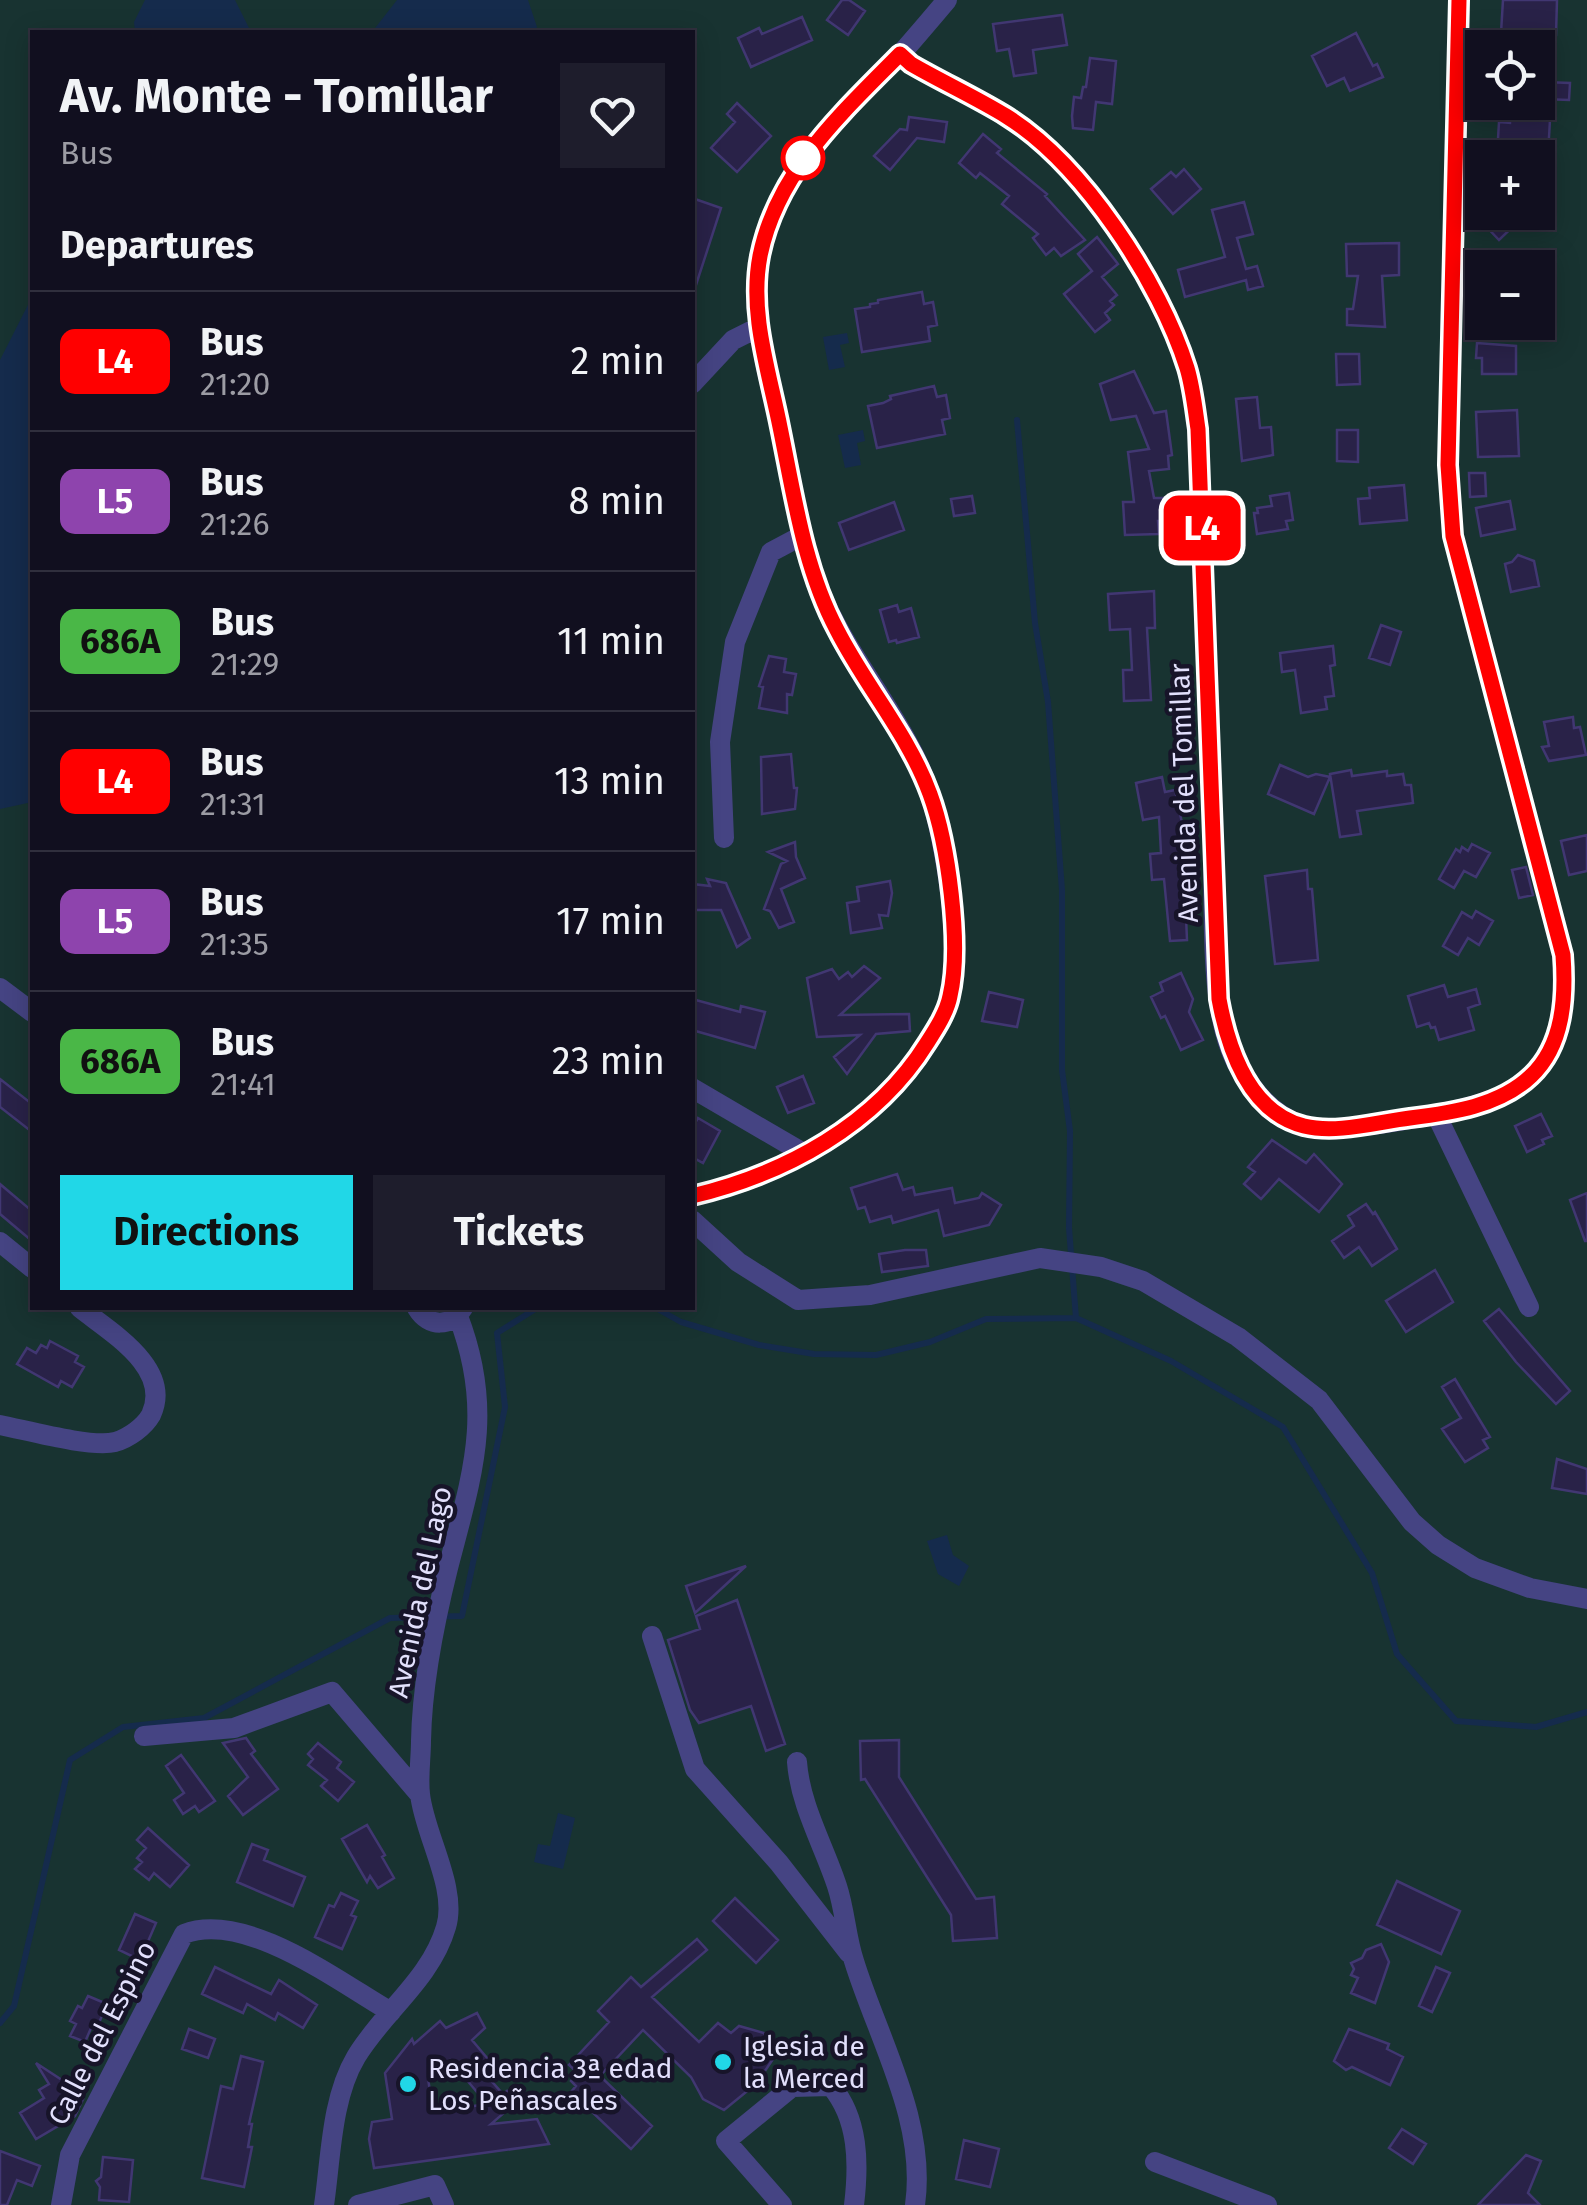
<!DOCTYPE html>
<html lang="en">
<head>
<meta charset="utf-8">
<style>
	:root { --surface:#110f1f; --page:#1e1d2c; --text:#f1f3f6; --muted:#9c9ca4; --line:#302f3d; --accent:#21d7e7 }
	body { margin:0; font-family:"Fira Sans",sans-serif; background:var(--page); color:var(--text); height:100vh; display:flex; flex-direction:column; font-size:38px; white-space:nowrap }
	* { box-sizing:border-box; margin:0 }
	p { font-size:32px; color:var(--muted) }
	.icon { flex:none; width:55px; height:55px; fill:none; stroke:currentColor; stroke-width:2; stroke-linecap:round; stroke-linejoin:round }
	.map { position:relative; flex:1; overflow:hidden }
	.details { position:absolute; left:30px; top:30px; width:665px; height:1280px; display:flex; flex-direction:column; background:var(--surface); border-radius:0px; box-shadow:0 5px 25px #0003,0 0 0 2px var(--line) }
	.details>* { flex:none }
	.badge { padding:0 20px; border-radius:15px; font-size:35px; line-height:65px }
	.buttons { position:absolute; left:1465px; top:30px; display:grid; gap:20px }
	.buttons a { display:grid; place-items:center; width:90px; height:90px; border-radius:0px; background:var(--surface); box-shadow:0 5px 25px #0003,0 0 0 2px var(--line); font-size:50px }
	.map>.badge { position:absolute; translate:-50% -50%; box-shadow:0 0 0 5px #fff }
	h2 { padding:0 30px; font-size:38px; line-height:90px }
	.round { display:grid; place-items:center; flex:none; width:105px; height:105px; border-radius:0px; background:var(--page) }
	.headline { display:flex; align-items:center; justify-content:space-between; height:170px; padding:0 30px }
	h1 { font-size:48px; font-weight:700; line-height:75px }
	.primary-button { display:flex; gap:20px; margin-top:auto; padding:20px 30px }
	.primary-button a { flex:1; height:115px; border-radius:0px; background:var(--accent); color:#111; font-size:40px; font-weight:700; line-height:115px; text-align:center }
	.primary-button a+a { background:var(--page); color:var(--text) }
	ul { padding:0; list-style:none }
	li { display:flex; align-items:center; gap:30px; height:140px; padding:0 30px; border-top:2px solid var(--line) }
	li div { flex:1 }
	li b { display:block; font-size:38px }
	li em { font-style:normal }
	li .badge { min-width:110px; font-weight:700; text-align:center }
	.map>svg:first-child { display:block }
	.green { fill:#183331; fill-rule:evenodd }
	.water { fill:#152b4c }
	.lines { fill:none; stroke-linecap:round; stroke-linejoin:round }
	.stream { stroke:#152b4c; stroke-width:6 }
	.building { fill:#292248; stroke:#413772; stroke-width:2.5; fill-rule:evenodd }
	.minor { stroke:#454483; stroke-width:20 }
	.line-casing { stroke:#fff; stroke-width:22 }
	.line { stroke:#f00; stroke-width:15 }
	.stop-dot { fill:#fff; stroke:#f00; stroke-width:5 }
	.poi-dot { fill:#21d7e7; stroke:#171429; stroke-width:4 }
	.labels { text-anchor:middle; dominant-baseline:central; stroke-width:9; stroke-linejoin:round; paint-order:stroke }
	.street-label { font-size:28px; fill:#e2e0fc; stroke:#171429 }
	.poi-label { font-size:28px; fill:#e2e0fc; stroke:#171429; text-anchor:start }
</style>
</head>
<body>
<div class="map">
<svg width="1587" height="2205" viewBox="0 0 1587 2205">
	<rect width="100%" height="100%" fill="#171429"/>
	<path class="green" d="M0,0H1587V2205H0ZM32,32H692V1308H32ZM1482,48H1538V102H1482ZM1482,158H1538V212H1482ZM1482,268H1538V322H1482Z"/>
	<path class="water" d="M145,0H235L251,32H135L134,22Z
		M397,0H528L537,27L534,32H372Z
		M32,297V802L0,809V360Z
		M847,333L849,343L840,345L845,367L829,370L823,337Z
		M863,430L865,441L857,443L861,465L845,468L838,435Z
		M947,1535L953,1555L969,1566L959,1586L938,1574L927,1541Z
		M558,1813L575,1818L563,1869L534,1862L538,1844L550,1846Z"/>
	<g class="lines">
		<path class="stream" d="M1017,420L1035,623L1048,702L1062,890V1070L1070,1131L1069,1228L1076,1318
			M656,1308L681,1322L759,1345L814,1354L876,1355L930,1342L986,1319L1076,1318L1171,1361L1283,1427L1372,1573L1397,1654L1456,1721L1536,1727L1587,1712
			M0,2023L14,2006L70,1760L123,1727L204,1718L390,1618L462,1616L505,1407L497,1333L537,1308"/>
	</g>
	<path class="building" d="M842,0H849L865,11L848,35L827,20Z
		M1503,0H1557L1556,35L1501,33Z
		M1062,15L1067,45L1033,50L1036,73L1014,76L1009,49L997,51L993,24Z
		M802,17L812,40L751,67L738,38L759,28L762,34Z
		M1356,33L1373,66L1377,64L1383,77L1350,91L1344,78L1327,86L1312,56Z
		M1090,58L1116,61L1112,104L1096,102L1093,130L1073,128L1072,116L1074,97L1081,98L1083,87H1086Z
		M1544,82L1570,83L1569,100L1543,99Z
		M1511,102H1551L1548,155L1518,158V154L1508,153L1509,140L1498,139L1499,122L1510,123Z
		M737,103L771,136L737,172L711,148L735,122L727,114Z
		M909,117L947,122L944,142L917,138L890,170L874,156L900,129L907,130Z
		M983,134L1001,149L997,153L1047,194L1045,196L1085,240L1061,256L1054,248L1046,255L1033,238L1038,234L1002,204L1009,196L980,173L976,178L959,163Z
		M1184,169L1201,189L1173,214L1151,189L1171,172L1176,177Z
		M692,198L721,208L696,285L692,284Z
		M1244,202L1253,234L1237,238L1246,269L1257,266L1263,286L1248,290L1246,280L1185,297L1178,270L1225,257L1212,210Z
		M1493,212H1528L1499,240L1482,222Z
		M1097,237L1118,264L1102,277L1117,295L1110,301L1114,305L1105,313L1110,320L1095,332L1064,294L1092,271L1078,254Z
		M1399,243V275L1382,276L1385,327L1347,325V309H1353L1358,276H1347L1346,244Z
		M922,292L924,304L933,302L937,325L928,327L930,341L862,352L855,309L870,307V304L878,303V300Z
		M1477,343L1516,346V374H1482V358H1476Z
		M1336,354H1359L1360,384L1337,385Z
		M1134,371L1154,413L1166,411L1172,455L1168,456L1169,469L1149,471L1154,498H1167L1168,521H1158L1159,534L1125,535L1123,502H1134L1128,452L1149,449L1136,416L1111,420L1100,384Z
		M934,386L937,397L946,395L950,418L942,420L945,434L877,448L868,406L883,403L891,399L890,396Z
		M1257,397L1260,428L1271,427L1273,455L1242,461L1236,399Z
		M1517,410L1519,456L1478,457L1476,412Z
		M1337,430H1358V462L1337,461Z
		M1469,473H1485L1486,496L1470,497Z
		M1404,485L1407,520L1360,524L1358,499L1370,498L1369,488Z
		M1289,493L1293,520L1286,521L1288,529L1257,534L1254,513H1258L1257,508L1272,506L1270,496Z
		M972,496L975,513L954,516L951,499Z
		M1510,501L1515,529L1481,536L1476,508Z
		M894,502L904,530L849,550L839,523Z
		M1518,555L1534,561L1539,586L1511,592L1505,564L1512,562Z
		M1154,591L1155,628H1147L1151,700L1124,701L1123,670H1132L1130,629L1110,630L1108,594Z
		M897,605L899,612L911,608L919,637L897,643L896,640L889,642L880,610Z
		M1381,625L1401,632L1390,665L1369,658Z
		M1333,646L1335,665L1330,666L1334,696L1325,697L1327,709L1301,713L1295,670L1282,672L1280,653Z
		M769,656L786,659L784,672L796,674L792,695L787,694V713L759,708L763,687L759,686Z
		M1573,717L1574,728L1580,727L1586,755L1549,761L1542,747L1549,746L1544,722Z
		M791,754L794,788H797L795,809L762,814L761,757Z
		M1280,765L1308,777L1316,774L1330,777L1314,814L1268,794Z
		M1351,770L1352,776L1387,771V776L1403,774L1405,785H1411L1413,803L1357,811L1361,834L1340,837L1330,774Z
		M1162,777L1165,792L1175,790L1182,823L1187,940L1170,941L1164,879L1152,880L1150,854L1161,853L1159,817L1143,820L1136,783Z
		M1587,835V871L1569,875L1561,841Z
		M795,842L796,857L805,878L781,889L794,922L779,928L770,911L764,909L781,864L787,861L768,852Z
		M1472,844L1490,853L1476,877L1464,871L1454,888L1439,879L1456,849L1460,852L1462,847L1468,851Z
		M1526,867L1533,895L1519,898L1512,870Z
		M1307,870L1308,889H1312L1318,960L1275,964L1265,876Z
		M707,879L726,883L728,888L750,938L737,947L721,910H692V884L710,886Z
		M890,881L892,893L888,916L879,915L882,928L851,933L847,903L859,901L857,887Z
		M1476,911L1493,921L1479,945L1468,938L1458,955L1443,946L1462,912L1472,918Z
		M864,966L880,978L840,1015L909,1014L910,1031L876,1034L847,1074L834,1057L860,1035L817,1037L807,978L832,969L839,979L848,972L852,977Z
		M1181,973L1193,999L1189,1012L1203,1040L1181,1050L1165,1016L1161,1018L1151,997L1163,991L1160,983Z
		M1444,985L1448,997L1476,989L1480,1004L1468,1008L1474,1030L1439,1040L1435,1027L1431,1028L1429,1023L1417,1027L1408,996Z
		M989,992L1023,1000L1017,1027L982,1021Z
		M692,999L740,1012L741,1006L765,1012L755,1048L692,1030Z
		M803,1076L814,1103L788,1113L777,1087Z
		M0,1079L32,1104V1132L0,1107Z
		M1541,1114L1552,1136L1542,1140L1544,1144L1527,1152L1515,1126Z
		M698,1118L720,1131L703,1163L692,1157V1128Z
		M1272,1140L1306,1163L1314,1154L1342,1184L1319,1212L1279,1179L1261,1199L1244,1184L1255,1172L1248,1167Z
		M897,1174L903,1190L913,1187L915,1195L952,1188L955,1203L979,1198L982,1193L1001,1205L989,1225L944,1236L938,1210L893,1223L891,1216L870,1222L865,1207L858,1209L851,1188Z
		M0,1184L32,1211V1241L0,1214Z
		M1587,1193V1241H1585L1570,1200Z
		M1366,1204L1373,1214L1375,1212L1397,1249L1372,1266L1359,1247L1344,1258L1332,1241L1354,1226L1348,1216Z
		M905,1250H926L928,1266L882,1272L879,1254Z
		M1435,1270L1453,1302L1406,1332L1386,1301Z
		M1499,1309L1570,1391L1556,1404L1516,1362L1484,1321Z
		M50,1341L78,1356L75,1362L84,1367L72,1387L61,1381L58,1387L17,1364L27,1348L36,1353L41,1345L47,1348Z
		M1455,1379L1490,1437L1483,1440L1488,1448L1465,1462L1442,1429L1461,1418L1442,1387Z
		M1557,1459L1587,1469V1494L1552,1488Z
		M746,1566L695,1613L686,1586Z
		M737,1600L785,1744L766,1751L751,1706L699,1723L690,1710L668,1640L700,1629L696,1616Z
		M246,1738L255,1751L251,1754L278,1789L243,1815L228,1796L248,1777L223,1743Z
		M899,1740V1777L976,1899L994,1897L997,1938L953,1941L951,1915L865,1779L861,1780L860,1741Z
		M318,1743L341,1762L337,1768L354,1782L338,1801L321,1786L327,1780L308,1765L313,1759L308,1754Z
		M181,1755L215,1801L199,1812L195,1806L183,1814L174,1800L184,1793L166,1766Z
		M367,1825L385,1855L382,1857L394,1878L378,1888L370,1876L367,1882L342,1839Z
		M148,1828L189,1865L170,1887L154,1873L149,1880L135,1869L142,1862L137,1858L146,1848L137,1840Z
		M252,1844L268,1850L264,1860L305,1877L293,1906L237,1882Z
		M1397,1881L1460,1911L1441,1954L1377,1925Z
		M341,1893L358,1901L351,1915L356,1917L342,1949L315,1937L329,1905L334,1907Z
		M735,1898L778,1940L756,1963L713,1921Z
		M135,1914L156,1923L140,1960L119,1950Z
		M697,1939L707,1950L652,1997L699,2042L718,2023L731,2033L739,2026L764,2033L773,2059L756,2084L724,2110L703,2099L691,2077L643,2030L600,2076L652,2126L631,2149L571,2092L576,2086L571,2081L578,2073L569,2065L609,2022L598,2011L631,1977L641,1987Z
		M1381,1944L1389,1962L1375,2003L1351,1993L1358,1978L1351,1975L1354,1969L1351,1963L1362,1958L1366,1950Z
		M215,1967L271,1994L279,1980L317,2005L303,2028L278,2013L275,2020L247,2004L243,2013L202,1994Z
		M1436,1967L1450,1973L1432,2012L1419,2006Z
		M88,1996L107,2004L96,2030L91,2028L85,2042L70,2036L76,2024L70,2021L78,2006L82,2008Z
		M477,2013L485,2028L472,2040L488,2059L479,2067L503,2094L507,2091L515,2100L520,2099L491,2124L537,2119L549,2144L374,2168L369,2139L372,2122L392,2119L385,2073L412,2039L414,2044L440,2021L446,2028ZM450,2060L487,2104L433,2112L428,2078Z
		M189,2029L215,2039L208,2058L182,2049Z
		M1349,2029L1389,2044L1387,2049L1403,2057L1390,2085L1352,2067L1346,2070L1334,2061Z
		M241,2056L263,2062L249,2124H252L248,2147H252L244,2187L202,2178L221,2086L233,2089Z
		M36,2063L74,2088L71,2093L83,2099L75,2116L36,2139L20,2113L44,2098L39,2090L49,2084Z
		M1402,2129L1426,2144L1413,2164L1389,2148Z
		M964,2140L999,2149L990,2187L956,2179Z
		M0,2151L40,2166L32,2186L17,2180L7,2205H0Z
		M1526,2155L1541,2161L1528,2193L1540,2205H1478Z
		M103,2157L133,2160L129,2202L99,2200L100,2187L96,2181L101,2177Z"/>
	<g class="lines">
		<path class="minor" d="M900,54L911,64C942,82 975,97 1006,116C1083,164 1160,282 1187,368C1193,388 1195,409 1198,429C1203,563 1208,696 1213,830C1215,894 1207,1007 1236,1062C1250,1088 1271,1113 1300,1125C1333,1137 1450,1113 1486,1102C1502,1097 1520,1087 1532,1075C1564,1044 1566,996 1563,955L1453,536L1448,465L1459,0
			M692,384L733,340L759,327
			M724,838L720,742L735,642L771,552L803,535
			M0,988L32,1012
			M692,1088L805,1154
			M1436,1114L1529,1307
			M692,1196C785,1174 876,1126 927,1044C936,1030 946,1013 950,997C960,959 953,914 948,877C941,832 932,787 910,747C882,693 843,647 820,591C801,544 794,493 784,444C771,384 749,320 760,259C775,173 840,116 898,57C915,38 931,19 947,0
			M692,1220L738,1262L798,1300L870,1295L1040,1258L1101,1267L1143,1281L1238,1337L1319,1400L1412,1522L1438,1545L1475,1568L1530,1588L1587,1599
			M0,1242L32,1268
			M417,1308C429,1328 451,1327 463,1308
			M0,1425C26,1430 91,1448 115,1442C129,1438 144,1427 151,1415C173,1368 110,1332 80,1308
			M652,1636L695,1769L779,1863L849,1953
			M144,1736L234,1728L332,1692L420,1795
			M797,1762C800,1805 824,1846 837,1886C845,1910 846,1937 854,1961C878,2039 927,2121 915,2205
			M1155,2162L1267,2205
			M61,2205L70,2155L184,1934C245,1910 339,1982 391,2012
			M324,2205C331,2158 331,2099 356,2057C383,2012 431,1979 446,1927C458,1888 424,1834 420,1794C418,1777 421,1758 421,1741C422,1684 434,1624 448,1568C472,1475 495,1412 458,1316
			M358,2205L435,2185L444,2205
			M782,2205L726,2141L792,2087L831,2086C859,2119 859,2164 854,2205"/>
	</g>
	<g class="lines">
		<g class="line-casing">
			<path id="line" d="M692,1196C785,1174 876,1125 927,1043C936,1029 947,1012 950,996C962,945 948,843 930,794C908,734 866,687 837,630C804,568 794,495 780,427C769,371 749,313 760,256C777,171 842,113 900,54L911,64C942,82 975,97 1006,116C1083,164 1160,282 1187,368C1193,388 1195,409 1198,429L1219,999C1228,1048 1249,1112 1304,1126C1337,1134 1377,1122 1410,1118C1451,1113 1500,1106 1531,1076C1564,1045 1566,996 1563,955L1453,536L1448,465L1459,0"/>
		</g>
		<use href="#line" class="line"/>
	</g>
	<circle class="stop-dot" cx="803" cy="158" r="20"/>
	<g class="poi-dot">
		<circle cx="723" cy="2062" r="10"/>
		<circle cx="408" cy="2084" r="10"/>
	</g>
	<g class="labels">
		<g class="street-label">
			<text transform="translate(1184 793) rotate(-92)">Avenida del Tomillar</text>
			<text transform="translate(420 1592) rotate(-78)">Avenida del Lago</text>
			<text transform="translate(102 2033) rotate(-63)">Calle del Espino</text>
		</g>
		<g class="poi-label">
			<text x="743" y="2046">Iglesia de<tspan x="743" dy="32">la Merced</tspan></text>
			<text x="428" y="2068">Residencia 3ª edad<tspan x="428" dy="32">Los Peñascales</tspan></text>
		</g>
	</g>
</svg>
<div class="buttons">
<a><svg class="icon" aria-label="locate" viewBox="0 0 24 24"><circle cx="12" cy="12" r="6"/><path d="M12 2v4M12 18v4M2 12h4M18 12h4"/></svg></a>
<a>+</a>
<a>−</a>
</div>
<b class="badge" style="left:1202px;top:528px;background:#f00;color:#fff">L4</b>
<section class="details">
<div class="headline"><div><h1>Av. Monte - Tomillar</h1><p>Bus</p></div><a class="round"><svg class="icon" aria-label="heart" viewBox="0 0 24 24"><path d="M12 20l-8-8c-3-5 5-10 8-4 3-6 11-1 8 4z"/></svg></a></div>
<h2>Departures</h2>
<ul>
<li><span class="badge" style="background:#f00;color:#fff">L4</span><div><b>Bus</b><p>21:20</p></div><em>2 min</em></li>
<li><span class="badge" style="background:#8e44ad;color:#fff">L5</span><div><b>Bus</b><p>21:26</p></div><em>8 min</em></li>
<li><span class="badge" style="background:#4ab747;color:#111">686A</span><div><b>Bus</b><p>21:29</p></div><em>11 min</em></li>
<li><span class="badge" style="background:#f00;color:#fff">L4</span><div><b>Bus</b><p>21:31</p></div><em>13 min</em></li>
<li><span class="badge" style="background:#8e44ad;color:#fff">L5</span><div><b>Bus</b><p>21:35</p></div><em>17 min</em></li>
<li><span class="badge" style="background:#4ab747;color:#111">686A</span><div><b>Bus</b><p>21:41</p></div><em>23 min</em></li>
</ul>
<div class="primary-button"><a>Directions</a><a>Tickets</a></div>
</section>
</div>
</body>
</html>
